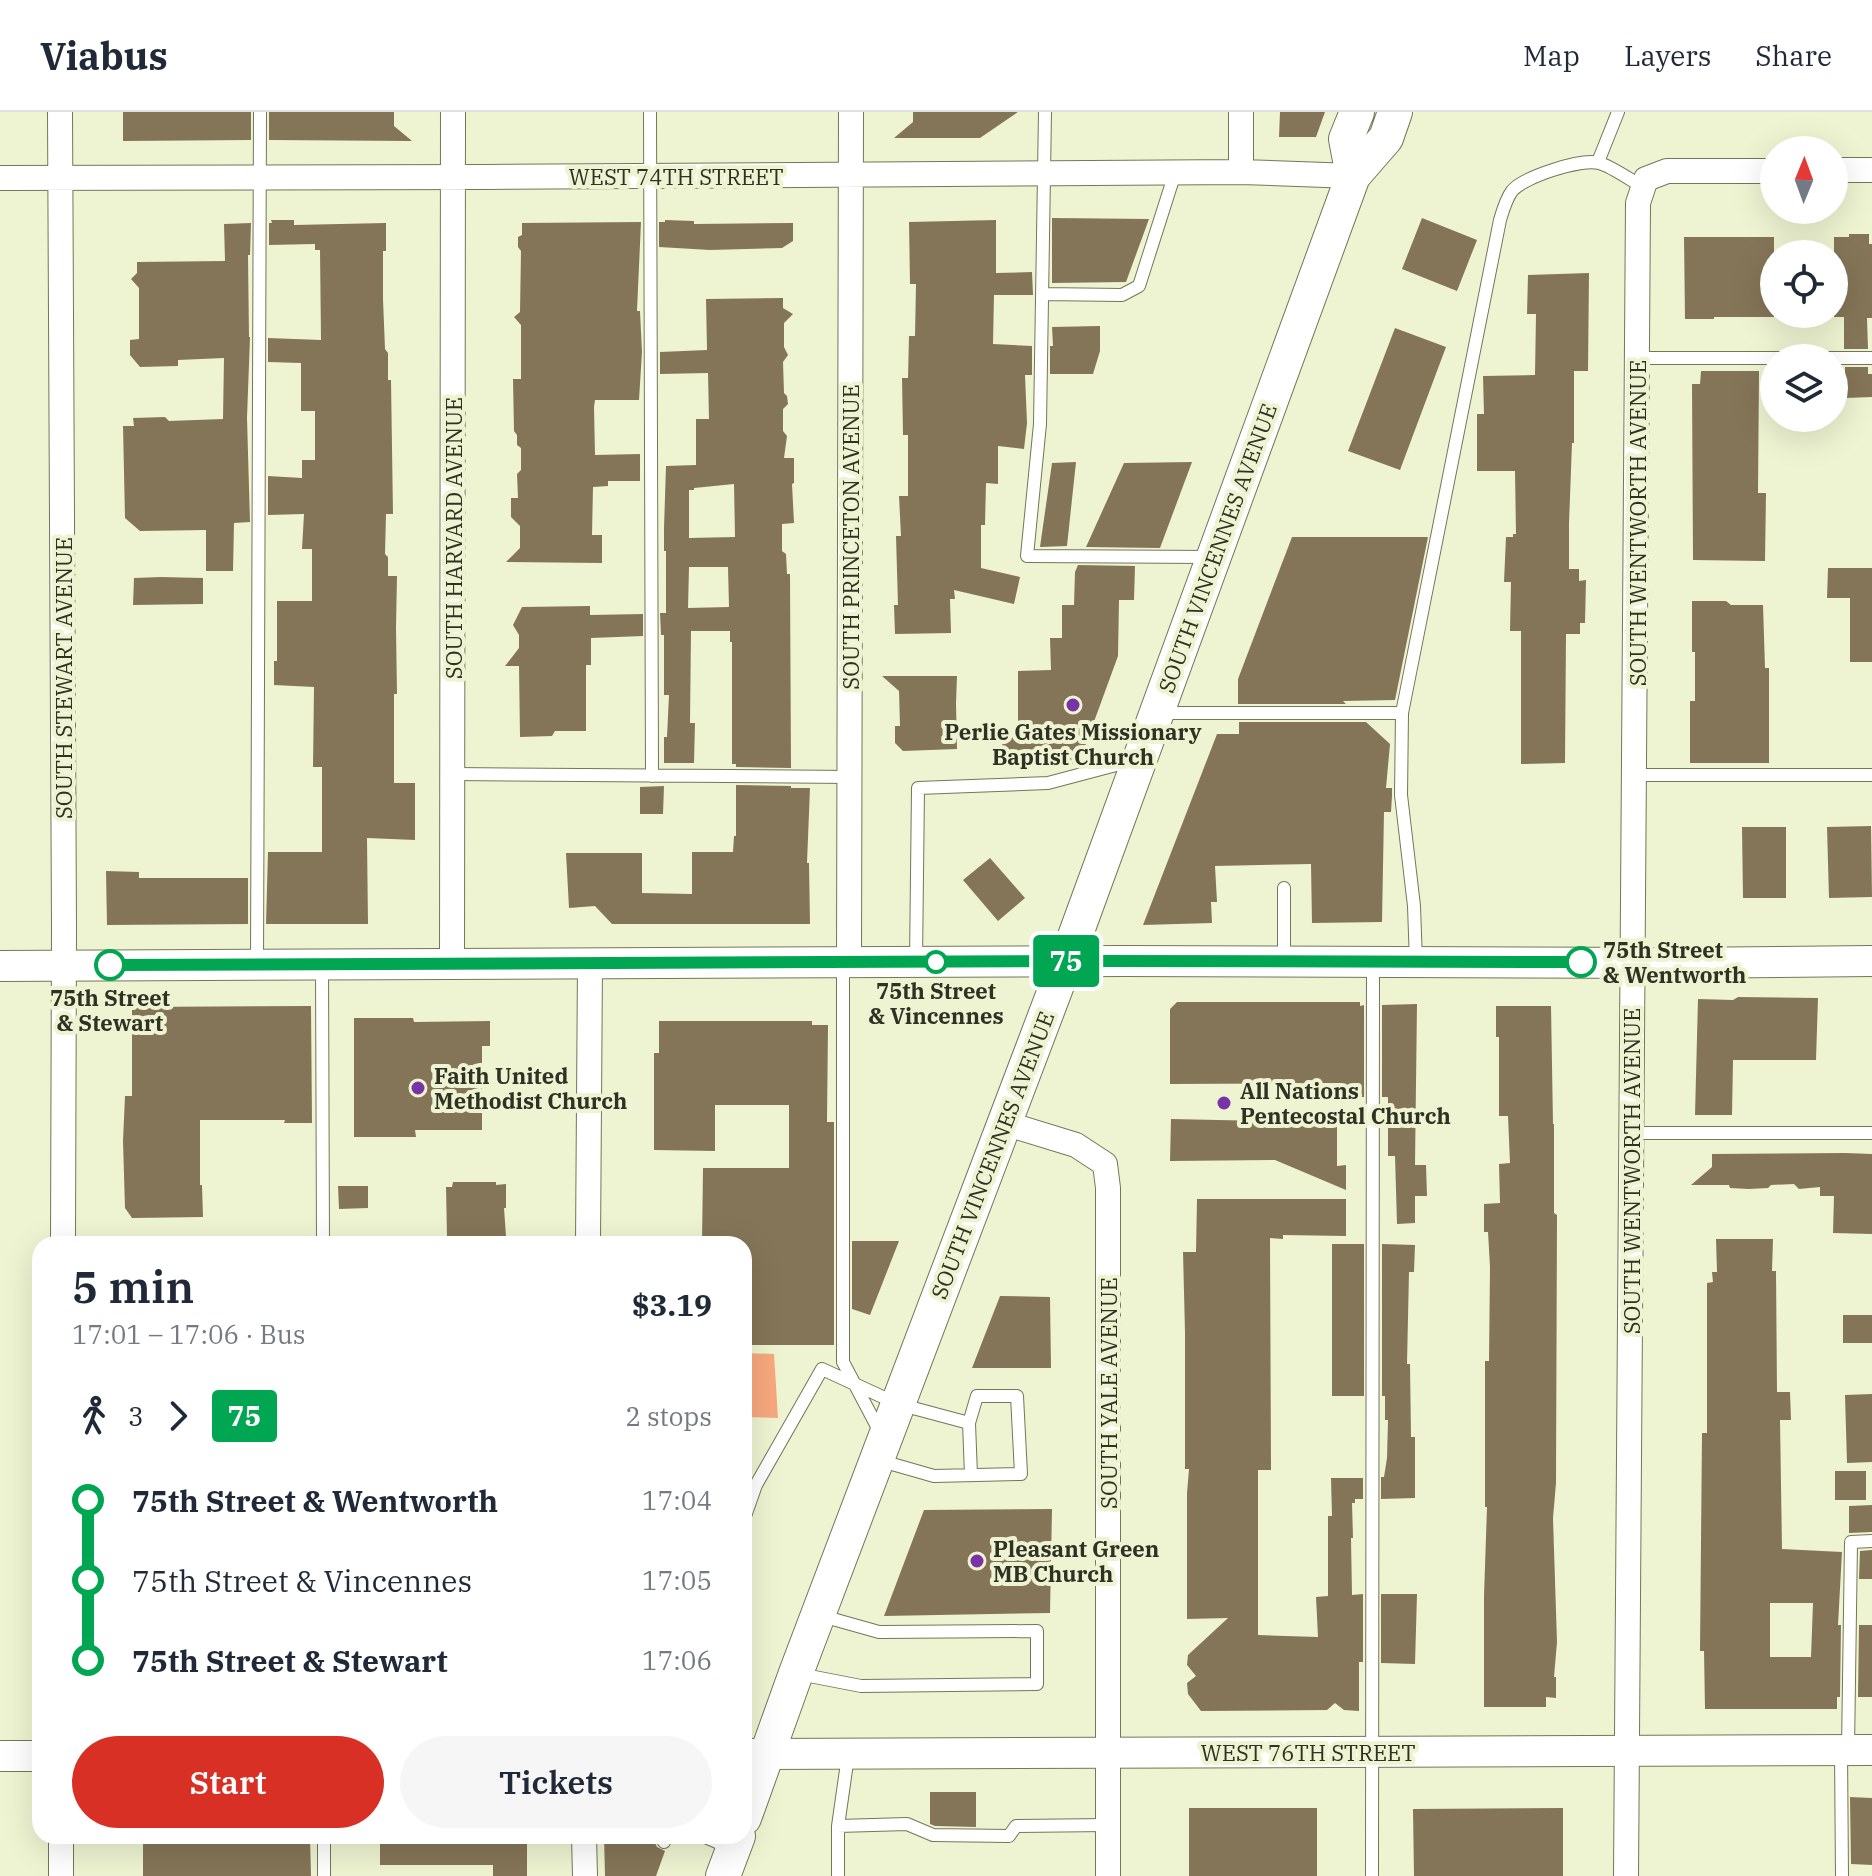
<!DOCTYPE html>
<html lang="en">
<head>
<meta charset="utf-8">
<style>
	:root { --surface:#fff; --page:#f6f6f7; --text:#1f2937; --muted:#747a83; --line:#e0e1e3; --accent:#d93025 }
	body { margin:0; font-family:"IBM Plex Serif",serif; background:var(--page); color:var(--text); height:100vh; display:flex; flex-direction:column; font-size:30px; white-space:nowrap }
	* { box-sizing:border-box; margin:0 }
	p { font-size:26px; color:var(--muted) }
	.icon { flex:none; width:44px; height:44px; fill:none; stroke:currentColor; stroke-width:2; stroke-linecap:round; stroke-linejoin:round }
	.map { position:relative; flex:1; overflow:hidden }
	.details { position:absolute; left:32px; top:1124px; width:720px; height:608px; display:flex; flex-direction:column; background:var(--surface); border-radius:24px; box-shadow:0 8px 32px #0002 }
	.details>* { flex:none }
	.badge { padding:0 16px; border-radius:6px; font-size:28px; line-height:52px }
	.needle { width:52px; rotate:1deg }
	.tools { position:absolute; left:1760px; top:24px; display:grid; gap:16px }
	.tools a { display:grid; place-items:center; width:88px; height:88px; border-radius:50%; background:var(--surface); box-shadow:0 8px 32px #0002; font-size:40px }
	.map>.badge { position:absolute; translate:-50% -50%; box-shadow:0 0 0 4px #fff }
	.legs { display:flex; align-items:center; gap:12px; height:88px; padding:0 40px; font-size:26px }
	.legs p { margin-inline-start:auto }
	.overview { display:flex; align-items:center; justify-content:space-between; height:136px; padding:0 40px }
	h1 { font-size:44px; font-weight:600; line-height:60px }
	.button { display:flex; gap:16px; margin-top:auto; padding:16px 40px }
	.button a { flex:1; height:92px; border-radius:48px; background:var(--accent); color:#fff; font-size:32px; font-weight:600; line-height:92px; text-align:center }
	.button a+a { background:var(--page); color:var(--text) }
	ul { padding:0 40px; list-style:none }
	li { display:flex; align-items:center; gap:28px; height:80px; font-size:30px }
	li i { display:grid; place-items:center; width:12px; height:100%; margin:0 10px; background:currentColor }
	li i::after { content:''; width:20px; height:20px; margin:-10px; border:6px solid; border-radius:50%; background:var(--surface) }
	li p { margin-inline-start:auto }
	li:first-child i { background:linear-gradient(#0000 50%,currentColor 0) }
	li:last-child i { background:linear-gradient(currentColor 50%,#0000 0) }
	header { display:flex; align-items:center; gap:48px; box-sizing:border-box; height:112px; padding:0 40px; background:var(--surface); border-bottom:2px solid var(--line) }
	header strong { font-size:38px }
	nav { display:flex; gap:44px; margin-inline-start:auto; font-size:28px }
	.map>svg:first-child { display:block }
	.green { fill:#f8a87e }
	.building { fill:#857558; fill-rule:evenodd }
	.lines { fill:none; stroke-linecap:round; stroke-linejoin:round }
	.service-casing { stroke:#727758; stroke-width:14 }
	.minor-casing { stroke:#727758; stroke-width:26 }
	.tertiary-casing { stroke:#727758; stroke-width:32 }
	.secondary-casing { stroke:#727758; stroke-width:36 }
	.service { stroke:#fff; stroke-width:12 }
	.minor { stroke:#fff; stroke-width:24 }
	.tertiary { stroke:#fff; stroke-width:30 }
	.secondary { stroke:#fff; stroke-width:34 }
	.line-1-casing { stroke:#fff; stroke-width:18 }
	.line-1 { stroke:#00a651; stroke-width:12 }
	.poi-dot { fill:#7933a6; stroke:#eef4d1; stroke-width:3 }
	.stop-1-dot { fill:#fff; stroke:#00a651; stroke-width:4 }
	.labels { text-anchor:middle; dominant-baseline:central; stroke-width:8; stroke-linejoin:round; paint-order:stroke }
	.street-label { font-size:22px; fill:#2f3124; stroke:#eef4d1 }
	.poi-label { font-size:22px; font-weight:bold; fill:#2f3124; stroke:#eef4d1; text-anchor:start }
	.stop-label { font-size:22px; font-weight:bold; fill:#2f3124; stroke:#eef4d1 }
</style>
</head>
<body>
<header>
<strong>Viabus</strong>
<nav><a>Map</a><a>Layers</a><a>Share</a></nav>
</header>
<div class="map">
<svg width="1872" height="1764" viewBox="0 0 1872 1764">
	<rect width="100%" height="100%" fill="#eef4d1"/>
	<path class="green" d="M744,1241L774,1242L778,1306L744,1305Z"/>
	<path class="building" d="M123,0H251V28L123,29Z
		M269,0H394V14L412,29L269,28Z
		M913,0H1018L980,26H894L913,10Z
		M1280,0H1325L1316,25H1279Z
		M1052,106L1149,107L1126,170L1052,171Z
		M1422,106L1477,128L1457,179L1402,157Z
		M271,108H294V113L386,111V139H383V187L385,237L388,241V268H391L393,402H386L385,442L388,445V464H397L396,516L397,582H394V671H415V728L367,726L368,812H266L268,740H322V655H313L314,575L274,573V549H277V489H312V437H302L304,402L268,403V364L302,366V348H315V299H301V251L268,250V226L321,228L320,138H315V132L269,133V111H272Z
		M665,108L694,109V112L793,111V129L782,136L710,138L659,135V110H665Z
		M996,108V161L1032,160L1033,183H994L993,232L1032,234V263H1025L1027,311L1024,337L998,334V372L986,371L985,413H981V456L1020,465L1014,492L954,478L955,487H950L951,521L895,522L894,493H898L896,424H901L899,384H908V323H903L902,266H908L909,224H915L916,172H910L909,110Z
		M641,110L637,199H640L642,240L639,288H595L594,295L595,343L640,342V369H608V374L593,375L592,423H602V451L506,450L520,436V414L511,405V386H518L517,362L521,358V336L517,333V323L514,319L513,267H521V213L514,205L520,200L521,139L518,135V125L522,123V111Z
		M251,111L250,143H248L249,225H250L247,306L250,410L234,411L233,459H206V418L140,419L125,406L123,314H134L133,306L165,305L169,309L223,307L224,246L178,248V254L140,255L130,243V228L139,227V176L131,167L137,161V150L225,149L224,112Z
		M1849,122H1869V132H1872V206H1867L1868,237H1844V205H1834V125H1849Z
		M1684,125H1774V205H1714V207H1685Z
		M1589,161L1588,259H1574V331H1572L1569,412V457H1579V469L1586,468L1585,511H1580V522H1566L1565,651L1521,652V519H1510L1511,470H1504L1506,425H1513V422H1516L1515,359H1477V302H1484L1483,264L1535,263L1536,202H1527L1528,163Z
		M783,186V196L793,202L784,211V235L788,243L783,250L784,281L787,284L788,292L783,297V319L787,324L784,346H794V371L792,372L794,411L782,412V439L786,442L787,462H790L791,656L736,655V652H732V530H730V519H691L690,611H695L694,651H664V625H667L669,583H664V523H661L660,501H666V439H664V416L666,354L696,353V307H709L708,261L660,262V240L707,238L706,187ZM734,372L735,425L689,426V378H694V376ZM689,455H728L729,495L688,496Z
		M1100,214V239L1093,262H1050V234H1053L1052,215Z
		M1395,216L1446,235L1400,358L1348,339Z
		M1845,255H1868V262H1872V285L1845,286Z
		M1701,259H1759L1758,381H1766L1765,449L1693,448L1692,272H1700Z
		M1076,350L1067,434L1040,435L1052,351Z
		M1192,350L1160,436L1086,435L1124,351Z
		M1292,425H1428L1395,588L1343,589L1346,592H1238V567Z
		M1078,453L1135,454L1134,488H1119L1118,544L1080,648L1073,652L1003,650L1002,623L1018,622V559L1051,558L1050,526H1062V493H1074L1075,460Z
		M1828,456H1872V550H1850V486H1827Z
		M161,465L203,466V492L133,493L134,466Z
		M1692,489H1726L1731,493H1763L1765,556H1769V651H1690V589H1695V540H1692Z
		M590,494V503L643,502V524L591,526V553H586V619H555L552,624L520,625L519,554H505L519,536V523L513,513L522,495Z
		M882,564H957L956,591L957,637L903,639L895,631V614H900L899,579Z
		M1239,610H1366L1390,632L1386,676H1392V684L1391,700H1384L1382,810L1312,811L1311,752L1215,754L1217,790H1211L1212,811L1143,813L1217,622H1239Z
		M736,673L791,674V676H810L807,751H809L810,812H612L595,794L569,796L566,741H642V781L692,782V740H733L734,724H736Z
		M664,674L663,702H640V675Z
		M1871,714L1872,785L1829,786L1827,715Z
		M1742,715H1786V786H1743Z
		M990,746L1025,786L998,809L963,768Z
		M106,759L139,760V766H248V812L107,813Z
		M1738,885L1818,886L1816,948H1733L1732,1003H1695L1698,887L1733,888Z
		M1177,890H1360V894L1364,893V985H1343V971L1170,972V897Z
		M1417,892L1415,1053H1426L1427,1084H1415V1111L1397,1112L1395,1044H1388V985H1382V893Z
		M311,894L312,1011H284L285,1008H200V1073H202L203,1105L132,1106L125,1096L123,1029L125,984H132V895Z
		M1496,894H1551L1553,1012H1554V1101L1557,1103L1556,1371L1553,1406L1557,1530L1554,1565H1556V1586L1546,1585V1595H1484V1484L1487,1395H1485V1249H1489L1490,1155L1488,1120H1484V1092L1500,1091L1499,1052L1510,1051L1508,1004H1499V925H1496Z
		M354,906H413L414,910L490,909V934H482V1018H415L416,1025H354Z
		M659,909H812V913H828L827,1010H834V1233H744V1132H702L703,1056H789V993H715V1039L654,1038V941H659Z
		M1171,1007L1265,1009V1013L1305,1012V1010H1337V1054L1346,1053V1078L1275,1048L1170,1049Z
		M1845,1041L1872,1042V1122L1833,1121L1834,1084H1820V1075L1799,1077L1794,1072L1771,1073L1768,1076L1749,1077L1730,1076L1729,1073H1691L1712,1055V1042Z
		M453,1070H496V1073L506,1072V1096H504L506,1124L447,1125L446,1075H452Z
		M338,1074H368V1096L339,1097Z
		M1197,1087H1346V1124L1283,1123V1127L1270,1126L1271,1358H1258V1523L1318,1525L1316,1485L1328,1484V1404H1332L1331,1366H1363V1387H1355V1391H1352L1353,1426H1351L1352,1483L1363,1482V1550H1359V1599L1344,1598L1335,1591L1327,1598L1201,1599L1188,1582L1187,1571L1196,1564L1187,1553L1188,1543L1228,1506L1187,1507V1381L1189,1357H1185V1220L1183,1140H1196Z
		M1716,1127H1773L1772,1159H1776L1777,1280H1790L1791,1308H1780L1782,1437L1842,1440L1838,1513H1841L1840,1585H1837V1597H1705L1704,1539H1700L1702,1321H1707V1171L1713,1170L1712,1160H1717ZM1770,1491H1813L1811,1545H1770Z
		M852,1129H899L870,1203L852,1197Z
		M1332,1132H1364V1284H1332Z
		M1382,1132L1415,1133L1414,1160H1409L1407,1252H1410L1411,1325H1415V1386L1381,1387V1365H1384L1387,1346L1388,1308H1385V1284H1382Z
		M1000,1184L1050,1185L1051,1256H972Z
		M1843,1203H1872V1231H1843Z
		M1872,1282V1350L1847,1351L1845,1283Z
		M1835,1359H1866V1388H1835Z
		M1872,1393V1420L1849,1421V1394Z
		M1052,1397L1050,1501L884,1504L924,1398Z
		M1872,1438V1467H1859L1860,1439Z
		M1381,1482H1417L1415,1552L1381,1551Z
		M1859,1513H1872V1585H1858Z
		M930,1680H976V1715L935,1714L930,1712Z
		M1850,1685L1872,1686V1753L1851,1752Z
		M1189,1696H1317V1764H1189Z
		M1563,1696V1764H1414L1413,1697Z
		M143,1724H310L311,1764H143Z
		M380,1724H527V1764H493V1753H380Z
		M604,1724H657L655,1731L657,1735L665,1739L656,1764H605Z"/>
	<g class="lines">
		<g class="service-casing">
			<path id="service" d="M650,0L652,664
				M1045,0L1040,312L1027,444L1211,445
				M1598,50L1618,0
				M1043,182L1122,183L1139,174L1175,61
				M1638,246H1872
				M1162,601H1402
				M453,662L850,665
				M1634,663H1872
				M1284,776V848
				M843,850V1250L881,1322
				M916,850L918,676L1048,671L1135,648
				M1416,850L1414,794L1401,683L1402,601L1500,108C1503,98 1506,87 1512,79C1523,65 1582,46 1599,51C1611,54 1632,69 1643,75
				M257,852L260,0
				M322,852L323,1132
				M1631,1021H1872
				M969,1311L971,1363
				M744,1407L756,1373L822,1257L898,1292L969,1311L977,1284H1017L1021,1362L934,1364L878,1348
				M799,1562L861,1574L1037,1572V1519L879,1520L822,1504
				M1848,1637L1851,1430L1872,1429
				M1841,1638L1842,1764
				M838,1714L907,1712L933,1723L1009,1724L1016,1714L1108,1713
				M324,1724V1764
				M703,1724L733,1737
				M664,1730L666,1724
				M838,1764V1714L848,1644
				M1372,1764L1373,851"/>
		</g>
		<g class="minor-casing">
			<path id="minor" d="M60,0L64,816L63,1132
				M1834,58H1872
				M1241,60V0
				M0,66L485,65L1241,60L1353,64
				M849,850L851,0
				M452,852L453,0
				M1004,1011L1076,1033L1105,1052L1108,1076V1764
				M588,1132L590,851
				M61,1724V1764
				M584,1724L585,1764
				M1626,1764L1638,91L1646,67L1667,59H1774"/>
		</g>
		<g class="tertiary-casing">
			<path id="tertiary" d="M0,854L1124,849L1669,851L1872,849
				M744,1642L1872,1638
				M0,1644H40"/>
		</g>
		<g class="secondary-casing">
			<path id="secondary" d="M1353,64L1346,27L1357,0
				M744,1706L796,1561L1066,849L1353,64L1386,26L1395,0
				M723,1764L738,1724"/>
		</g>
		<use href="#service" class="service"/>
		<use href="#minor" class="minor"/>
		<use href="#tertiary" class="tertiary"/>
		<use href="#secondary" class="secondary"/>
	</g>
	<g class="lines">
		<g class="line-1-casing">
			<path id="line-1" d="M110,853L1095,849L1581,850"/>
		</g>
		<use href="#line-1" class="line-1"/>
	</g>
	<g class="poi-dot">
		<circle cx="1073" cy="593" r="8"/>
		<circle cx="418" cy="976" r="8"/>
		<circle cx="1224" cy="991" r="8"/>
		<circle cx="977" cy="1449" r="8"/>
	</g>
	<g class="stop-1-dot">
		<circle cx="936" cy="850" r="10"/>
		<circle cx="1581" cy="850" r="14"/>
		<circle cx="110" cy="853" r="14"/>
	</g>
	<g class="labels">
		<g class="street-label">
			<text x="676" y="64">WEST 74TH STREET</text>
			<text transform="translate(1637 411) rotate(-90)">SOUTH WENTWORTH AVENUE</text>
			<text transform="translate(850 425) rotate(-90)">SOUTH PRINCETON AVENUE</text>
			<text transform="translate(453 426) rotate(-90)">SOUTH HARVARD AVENUE</text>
			<text transform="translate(1217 436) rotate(-70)">SOUTH VINCENNES AVENUE</text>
			<text transform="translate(63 566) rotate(-90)">SOUTH STEWART AVENUE</text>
			<text transform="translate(992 1043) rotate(-69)">SOUTH VINCENNES AVENUE</text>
			<text transform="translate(1631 1059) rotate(-90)">SOUTH WENTWORTH AVENUE</text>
			<text transform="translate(1108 1281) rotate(-90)">SOUTH YALE AVENUE</text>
			<text x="1308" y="1640">WEST 76TH STREET</text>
		</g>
		<g class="poi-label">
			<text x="1073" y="619" text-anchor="middle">Perlie Gates Missionary<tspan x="1073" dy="25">Baptist Church</tspan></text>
			<text x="434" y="963">Faith United<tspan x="434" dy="25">Methodist Church</tspan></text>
			<text x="1240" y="978">All Nations<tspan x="1240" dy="25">Pentecostal Church</tspan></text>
			<text x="993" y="1436">Pleasant Green<tspan x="993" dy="25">MB Church</tspan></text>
		</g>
		<g class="stop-label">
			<text x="1603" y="837" text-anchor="start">75th Street<tspan x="1603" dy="25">&amp; Wentworth</tspan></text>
			<text x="936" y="878">75th Street<tspan x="936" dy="25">&amp; Vincennes</tspan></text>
			<text x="110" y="885">75th Street<tspan x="110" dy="25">&amp; Stewart</tspan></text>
		</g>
	</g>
</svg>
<div class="tools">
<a><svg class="needle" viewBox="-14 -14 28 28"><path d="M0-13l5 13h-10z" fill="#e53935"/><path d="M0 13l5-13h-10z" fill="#747a83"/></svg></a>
<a><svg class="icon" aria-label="locate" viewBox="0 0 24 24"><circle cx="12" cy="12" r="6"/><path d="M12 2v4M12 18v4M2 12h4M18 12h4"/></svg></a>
<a><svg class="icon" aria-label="layers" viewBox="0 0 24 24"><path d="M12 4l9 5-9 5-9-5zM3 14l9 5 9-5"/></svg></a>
</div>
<b class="badge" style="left:1066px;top:849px;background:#00a651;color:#fff">75</b>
<section class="details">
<div class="overview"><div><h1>5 min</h1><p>17:01 – 17:06 · Bus</p></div><b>$3.19</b></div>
<div class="legs"><svg class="icon" aria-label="walk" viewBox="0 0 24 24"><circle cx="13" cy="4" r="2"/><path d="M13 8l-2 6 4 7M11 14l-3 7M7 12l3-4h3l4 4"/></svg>3<svg class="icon" aria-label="forward" viewBox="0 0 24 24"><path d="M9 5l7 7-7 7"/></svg><b class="badge" style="background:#00a651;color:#fff">75</b><p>2 stops</p></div>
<ul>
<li><i style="color:#00a651"></i><b>75th Street &amp; Wentworth</b><p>17:04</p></li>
<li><i style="color:#00a651"></i><span>75th Street &amp; Vincennes</span><p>17:05</p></li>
<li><i style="color:#00a651"></i><b>75th Street &amp; Stewart</b><p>17:06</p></li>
</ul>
<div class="button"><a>Start</a><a>Tickets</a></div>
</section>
</div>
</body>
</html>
